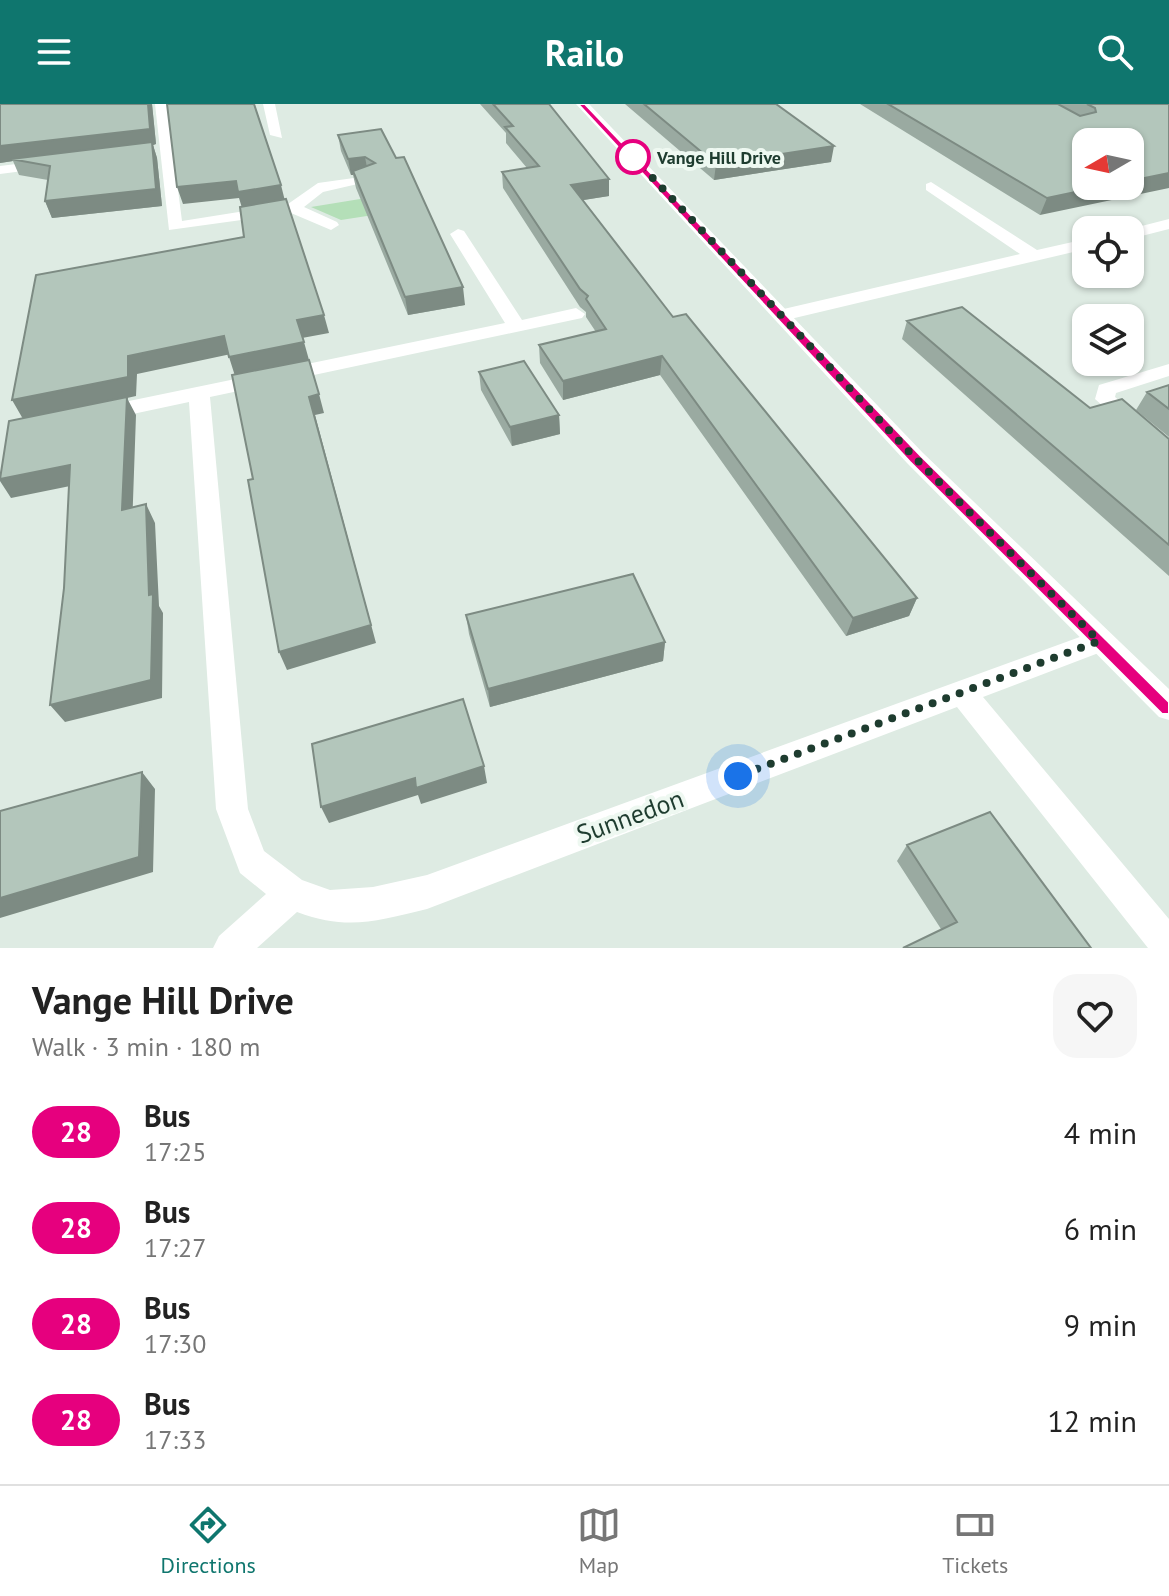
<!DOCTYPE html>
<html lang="en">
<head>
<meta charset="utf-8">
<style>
	:root { --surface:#fff; --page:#f6f6f6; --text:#222; --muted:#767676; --line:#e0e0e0; --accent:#0f766e }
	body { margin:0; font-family:"PT Sans",sans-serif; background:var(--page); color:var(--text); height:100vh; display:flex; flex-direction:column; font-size:30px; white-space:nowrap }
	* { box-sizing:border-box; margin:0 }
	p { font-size:26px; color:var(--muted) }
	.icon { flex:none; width:44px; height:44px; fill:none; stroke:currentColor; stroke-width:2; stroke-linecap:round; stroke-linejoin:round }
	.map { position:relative; height:844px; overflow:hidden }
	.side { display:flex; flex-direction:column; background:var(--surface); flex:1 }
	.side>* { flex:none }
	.badge { padding:0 16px; border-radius:26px; font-size:28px; line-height:52px }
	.needle { width:52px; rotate:261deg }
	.controls { position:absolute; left:1072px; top:24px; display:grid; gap:16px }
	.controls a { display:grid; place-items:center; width:72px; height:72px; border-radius:16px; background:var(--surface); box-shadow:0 2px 6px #0004; font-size:40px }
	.you { position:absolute; width:40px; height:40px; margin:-20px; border:6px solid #fff; border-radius:50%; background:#1a73e8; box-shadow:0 0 0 12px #1a73e833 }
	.map>.badge { position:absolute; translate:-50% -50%; box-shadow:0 0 0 4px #fff }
	.round { display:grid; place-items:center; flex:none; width:84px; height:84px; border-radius:24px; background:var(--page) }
	.summary { display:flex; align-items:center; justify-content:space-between; height:136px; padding:0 32px }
	h1 { font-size:38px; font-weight:700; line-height:60px }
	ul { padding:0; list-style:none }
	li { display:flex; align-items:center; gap:24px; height:96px; padding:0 32px }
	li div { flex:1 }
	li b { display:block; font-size:30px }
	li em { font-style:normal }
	li .badge { min-width:88px; font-weight:700; text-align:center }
	header { display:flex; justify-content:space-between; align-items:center; height:104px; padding:0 32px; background:var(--accent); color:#fff; font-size:36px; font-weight:700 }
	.dock { display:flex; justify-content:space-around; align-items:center; height:112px; border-top:2px solid var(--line); background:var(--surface); font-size:22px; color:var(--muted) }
	.dock a { display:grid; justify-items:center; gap:4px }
	.dock .selected { color:var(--accent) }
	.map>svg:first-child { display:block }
	.green { fill:#b4dfb8 }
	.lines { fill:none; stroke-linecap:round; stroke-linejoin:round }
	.minor { fill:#fff; fill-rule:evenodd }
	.tertiary { fill:#fff; fill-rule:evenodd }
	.wall { fill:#9aaaa1 }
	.shaded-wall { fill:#7d8b83 }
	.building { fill:#b3c6bb; stroke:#7d8b83; stroke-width:2 }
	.line { fill:#e6007e; stroke:#fff; stroke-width:2 }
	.walk { stroke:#1e3c2f; stroke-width:8; stroke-dasharray:0 14.4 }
	.stop-dot { fill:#fff; stroke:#e6007e; stroke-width:4 }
	.labels { text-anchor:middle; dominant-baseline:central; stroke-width:8; stroke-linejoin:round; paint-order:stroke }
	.far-stop-label { font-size:18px; font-weight:bold; fill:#1e3c2f; stroke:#eef8f1; text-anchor:start }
	.near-street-label { font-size:26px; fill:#1e3c2f; stroke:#eef8f1 }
</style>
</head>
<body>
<header><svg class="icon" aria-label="menu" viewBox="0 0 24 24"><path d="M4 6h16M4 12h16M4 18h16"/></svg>Railo<svg class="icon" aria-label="search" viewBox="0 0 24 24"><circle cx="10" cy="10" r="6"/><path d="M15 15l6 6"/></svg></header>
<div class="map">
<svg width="1169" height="844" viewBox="0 0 1169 844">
	<rect width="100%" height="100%" fill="#deebe3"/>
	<path class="green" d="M403,88L412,105L341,116L311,103Z"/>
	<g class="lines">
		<path class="minor" d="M155,0H167L182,117L288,100L318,79L368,72L375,76L323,88L304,103L337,118L339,121L331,126L291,109L169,126Z
			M263,0H275L282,34L270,31Z
			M49,56L54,57V63L0,70V62Z
			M931,78L1037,146L1086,135V145L782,217L775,215V207L1020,150L926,86V80Z
			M1169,115V125L1130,135V126H1126Z
			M458,125L464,127L522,216L576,204L585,210L582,214L210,293L248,705L264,747L302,776L330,786L373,783L427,771L1099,526L1109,529L1113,537L1109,545L983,593L1169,815V844H1148L957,603L427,805C375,817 349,827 297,808L257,844H213L219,832L266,790L240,769L216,705L189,298L100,317L89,310L100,303L505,219L450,130Z
			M1169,260V272L1116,289L1115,293L1169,337V355L1161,353L1095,295L1099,281Z"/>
		<path class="tertiary" d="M576,0H589L923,349L1169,585V616L1159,613L907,359Z"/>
	</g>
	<path class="wall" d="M0,0H152L156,40L153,41L157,54L162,102L52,114L45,97L48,76L19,71L13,57L0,59Z
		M480,0H549L609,92L583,96L673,213L917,494L909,512L846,532L660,271L563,296L540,259L539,241L596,228L586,213V208L580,203L503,84L502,68L527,64L506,39V29Z
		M625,0H776L831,58L714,76Z
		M860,0H1169L1040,111Z
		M381,25L465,201L408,211L356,84L353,71H351L341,47L338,31Z
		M907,217L1090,304L1169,335V472L902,235Z
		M479,268L559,311L560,330L512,342L481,286Z
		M1169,281V333L1136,306L1147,288Z
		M466,511L665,538L663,557L490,603L469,530Z
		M907,741L1091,844L941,825L897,757Z"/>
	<path class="shaded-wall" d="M148,0H152L156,40L153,41L157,54L162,102L52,114L45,97L152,41L11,55L13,57L0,59V42Z
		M834,42L831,58L714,76L716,60Z
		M365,53L368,69L353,67V71H351L348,55Z
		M1169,69V84L1040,111L1047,94L1104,82H1130V77Z
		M609,75V92L571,98V81Z
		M236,77L281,81L285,97L242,104L239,94L183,100L177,83Z
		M463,183L465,201L408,211L405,193Z
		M324,211L329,229L302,234L297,216Z
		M224,232L231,250L137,270L136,292L127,294L136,311L132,425L23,315L12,296L128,252Z
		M304,238L309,256L235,272L229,253Z
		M662,252L660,271L563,296V277Z
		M319,290L324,309L315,311L376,539L287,566L279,548L309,293Z
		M559,311L560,330L512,342L510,323Z
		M70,361L80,380L11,394L0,377V375Z
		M146,400L155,419L159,502L163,509L162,594L65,618L50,601L149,491Z
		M917,494L909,512L846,532L853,514Z
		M665,538L663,557L490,603L488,585Z
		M484,662L487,679L421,700L418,691L329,719L321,703L415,674Z
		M142,668L155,685L153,768L0,814V794Z"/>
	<path class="building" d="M0,0H148L150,25L0,42Z
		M167,0H254L281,81L238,88L236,77L177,83Z
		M493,0H549L609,75L571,81L673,213L686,210L917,494L853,514L662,252L563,277L539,241L606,225L586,195L588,192L580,185L502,68L539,62L505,23L513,22Z
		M644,0H776L834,42L716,60Z
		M888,0H1058L1080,12L1096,8L1095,4L1087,0H1169V69L1130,77V38H1086V82H1104L1047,94Z
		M381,25L396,54L404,53L463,183L405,193L353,67L375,59L365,53L348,55L338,31Z
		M152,38L156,85L45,97L50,62L11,55Z
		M286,95L324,211L297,216L304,238L229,253L224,232L128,252V273L12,296L36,171L244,133L240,103Z
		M962,203L1090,304L1122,295L1169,335V441L907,217Z
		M309,256L319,290L309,293L371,521L279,548L248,376L253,375L232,271Z
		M524,257L559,311L510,323L479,268Z
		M1169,281V305L1147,288Z
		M127,293L122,406L146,400L149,491L153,490L151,576L50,601L64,484L70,361L0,375L9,317Z
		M633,470L665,538L488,585L466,511Z
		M463,595L484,662L416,684L415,674L321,703L312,640Z
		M142,668L139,753L0,794V707Z
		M990,708L1091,844H903L957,818L907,741Z"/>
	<path class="line" d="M578,0H585L920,351L1169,598V610H1162L910,358Z"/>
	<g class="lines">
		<path class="walk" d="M633,53L915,354L1099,537L738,672"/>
	</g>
	<circle class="stop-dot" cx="633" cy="53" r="16"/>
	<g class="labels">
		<g class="far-stop-label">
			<text x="657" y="53">Vange Hill Drive</text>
		</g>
		<g class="near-street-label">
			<text transform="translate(630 712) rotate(-20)">Sunnedon</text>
		</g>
	</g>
</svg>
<div class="controls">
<a><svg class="needle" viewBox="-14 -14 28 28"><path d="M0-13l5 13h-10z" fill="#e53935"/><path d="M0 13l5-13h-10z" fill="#767676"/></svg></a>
<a><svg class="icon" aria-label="locate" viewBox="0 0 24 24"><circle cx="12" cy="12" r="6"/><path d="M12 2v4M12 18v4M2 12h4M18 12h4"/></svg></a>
<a><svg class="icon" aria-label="layers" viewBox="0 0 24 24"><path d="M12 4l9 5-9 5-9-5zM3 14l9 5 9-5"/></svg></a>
</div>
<div class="you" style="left:738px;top:672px"></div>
</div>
<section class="side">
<div class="summary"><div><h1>Vange Hill Drive</h1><p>Walk · 3 min · 180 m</p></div><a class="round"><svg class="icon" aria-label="heart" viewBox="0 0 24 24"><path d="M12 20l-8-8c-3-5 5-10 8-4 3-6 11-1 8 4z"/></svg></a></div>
<ul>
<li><span class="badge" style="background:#e6007e;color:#fff">28</span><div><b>Bus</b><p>17:25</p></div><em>4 min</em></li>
<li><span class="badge" style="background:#e6007e;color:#fff">28</span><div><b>Bus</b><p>17:27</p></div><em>6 min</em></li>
<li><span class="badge" style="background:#e6007e;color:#fff">28</span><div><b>Bus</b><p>17:30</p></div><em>9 min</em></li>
<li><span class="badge" style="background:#e6007e;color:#fff">28</span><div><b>Bus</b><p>17:33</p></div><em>12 min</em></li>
</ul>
</section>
<nav class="dock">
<a class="selected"><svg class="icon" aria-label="directions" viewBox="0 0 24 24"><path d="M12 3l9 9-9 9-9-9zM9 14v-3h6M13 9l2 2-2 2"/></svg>Directions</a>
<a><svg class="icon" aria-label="map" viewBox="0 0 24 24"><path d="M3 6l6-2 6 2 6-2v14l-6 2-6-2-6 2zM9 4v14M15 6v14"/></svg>Map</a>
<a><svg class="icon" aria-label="tickets" viewBox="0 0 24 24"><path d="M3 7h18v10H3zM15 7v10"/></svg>Tickets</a>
</nav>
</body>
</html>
